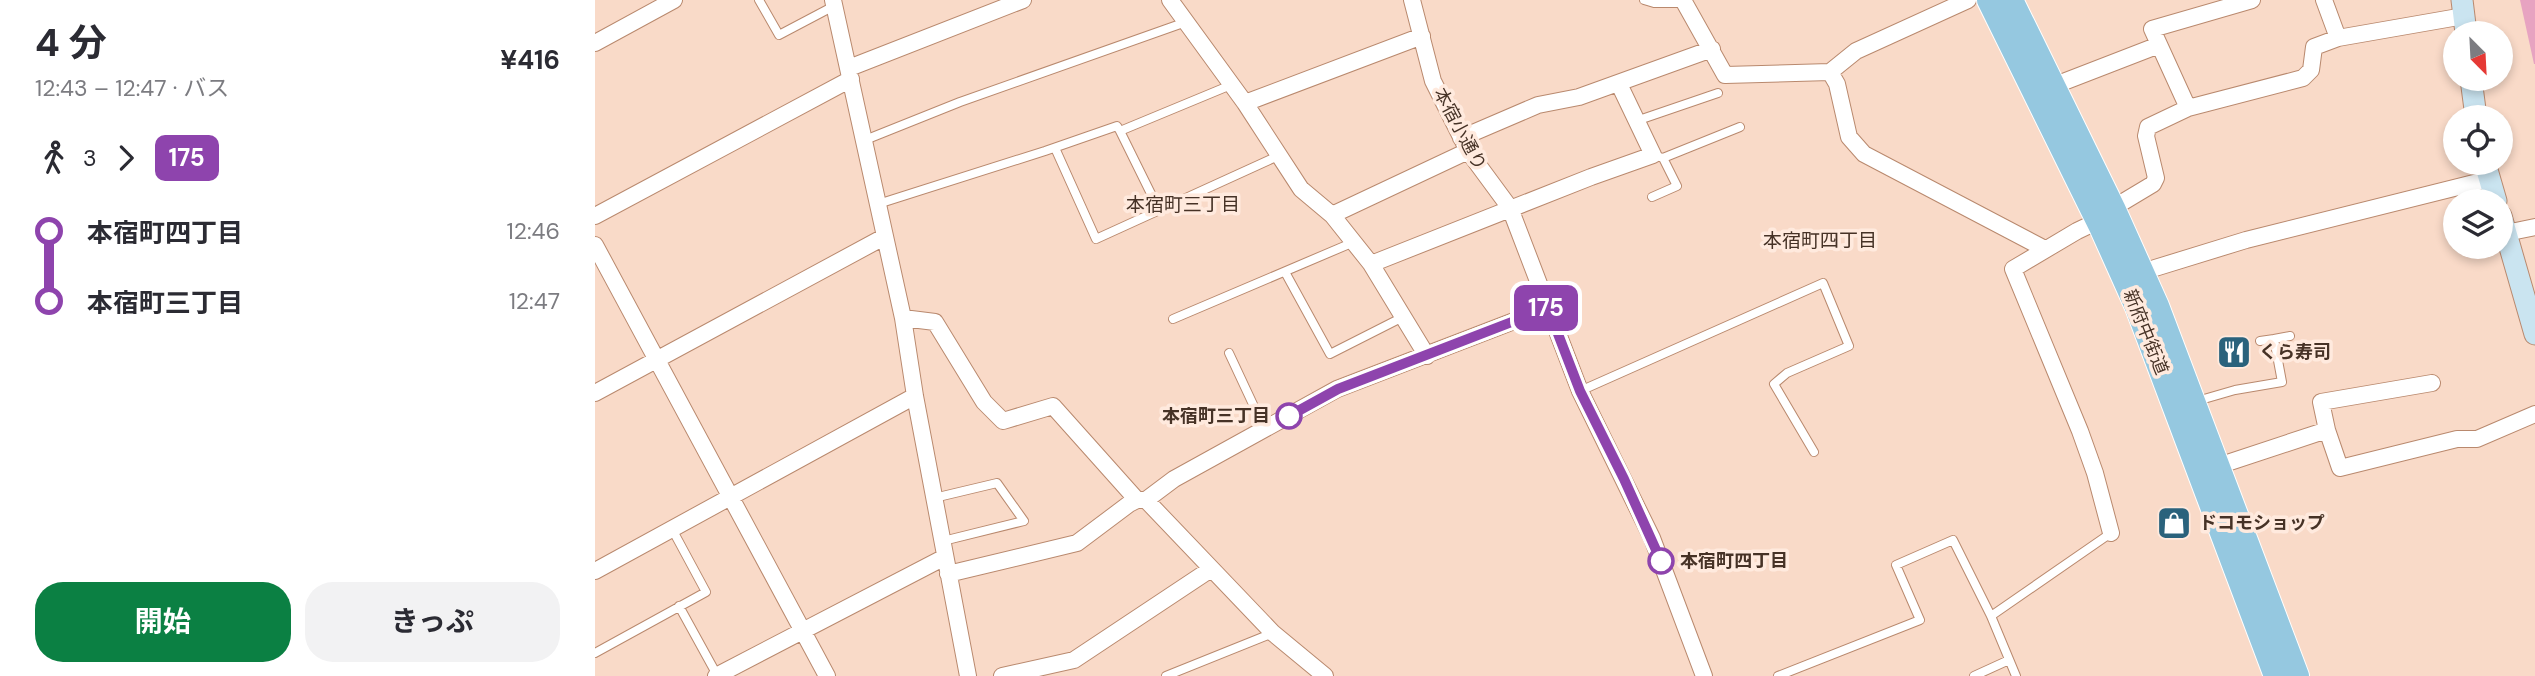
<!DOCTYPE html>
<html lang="ja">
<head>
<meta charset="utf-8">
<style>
	:root { --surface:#fff; --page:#f2f2f3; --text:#2b2b33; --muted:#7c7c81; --accent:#0b8043 }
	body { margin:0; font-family:"DM Sans","Noto Sans JP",sans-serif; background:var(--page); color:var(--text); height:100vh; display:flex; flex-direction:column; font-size:26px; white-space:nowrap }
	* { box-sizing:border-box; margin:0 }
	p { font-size:23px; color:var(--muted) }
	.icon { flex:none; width:38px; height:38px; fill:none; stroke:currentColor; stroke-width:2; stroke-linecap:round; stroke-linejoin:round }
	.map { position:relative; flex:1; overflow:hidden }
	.details { display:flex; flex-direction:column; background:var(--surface); width:595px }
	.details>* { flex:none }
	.badge { padding:0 14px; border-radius:10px; font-size:24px; line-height:46px }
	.needle { width:46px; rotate:156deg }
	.controls { position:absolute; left:1848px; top:21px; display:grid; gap:14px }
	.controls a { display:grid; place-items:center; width:70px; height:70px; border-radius:50%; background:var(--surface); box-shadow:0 4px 10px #0003; font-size:35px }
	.map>.badge { position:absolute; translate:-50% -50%; box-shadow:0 0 0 4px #fff }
	.legs { display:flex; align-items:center; gap:10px; height:77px; padding:0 35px; font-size:23px }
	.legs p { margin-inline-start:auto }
	.summary { display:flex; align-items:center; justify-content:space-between; height:119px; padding:0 35px }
	h1 { font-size:38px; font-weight:700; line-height:52px }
	.cta { display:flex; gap:14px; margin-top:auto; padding:14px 35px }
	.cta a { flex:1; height:80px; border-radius:28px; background:var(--accent); color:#fff; font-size:28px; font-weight:700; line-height:80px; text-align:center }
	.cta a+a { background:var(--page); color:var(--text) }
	ul { padding:0 35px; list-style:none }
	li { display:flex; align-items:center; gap:24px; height:70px; font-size:26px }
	li i { display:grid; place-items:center; width:10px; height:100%; margin:0 9px; background:currentColor }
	li i::after { content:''; width:18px; height:18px; margin:-9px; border:5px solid; border-radius:50%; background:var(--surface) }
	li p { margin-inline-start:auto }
	li:first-child i { background:linear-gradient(#0000 50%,currentColor 0) }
	li:last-child i { background:linear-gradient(currentColor 50%,#0000 0) }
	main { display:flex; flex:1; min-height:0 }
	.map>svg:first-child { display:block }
	.green { fill:#e7a3c1 }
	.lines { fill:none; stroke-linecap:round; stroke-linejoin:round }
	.lane-casing { stroke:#b9896e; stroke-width:10 }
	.street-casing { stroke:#b9896e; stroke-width:18 }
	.secondary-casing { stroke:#b9896e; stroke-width:23 }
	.primary-casing { stroke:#fff; stroke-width:26 }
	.lane { stroke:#fff; stroke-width:8 }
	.street { stroke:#fff; stroke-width:16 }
	.secondary { stroke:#cae4f0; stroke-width:21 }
	.primary { stroke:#95c8e0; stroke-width:24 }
	.line-1-casing { stroke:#fff; stroke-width:16 }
	.line-1 { stroke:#8e44ad; stroke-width:10 }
	.stop-1-dot { fill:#fff; stroke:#8e44ad; stroke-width:3.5 }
	.labels { text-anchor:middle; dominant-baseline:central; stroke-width:7; stroke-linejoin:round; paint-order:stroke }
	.street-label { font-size:18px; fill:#463226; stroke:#ffeade }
	.poi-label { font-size:18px; font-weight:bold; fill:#463226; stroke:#ffeade; text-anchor:start }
	.stop-label { font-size:18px; font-weight:bold; fill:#463226; stroke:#ffeade; text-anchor:end }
	.neighbourhood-label { font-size:19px; fill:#463226; stroke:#ffeade }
</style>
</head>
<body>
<main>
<section class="details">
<div class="summary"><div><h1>4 分</h1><p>12:43 – 12:47 · バス</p></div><b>¥416</b></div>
<div class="legs"><svg class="icon" aria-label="walk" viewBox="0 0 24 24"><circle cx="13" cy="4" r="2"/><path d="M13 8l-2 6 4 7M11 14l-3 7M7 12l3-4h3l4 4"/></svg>3<svg class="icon" aria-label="forward" viewBox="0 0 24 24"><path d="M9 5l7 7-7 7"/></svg><b class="badge" style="background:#8e44ad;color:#fff">175</b></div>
<ul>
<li><i style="color:#8e44ad"></i><b>本宿町四丁目</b><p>12:46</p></li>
<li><i style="color:#8e44ad"></i><b>本宿町三丁目</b><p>12:47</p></li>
</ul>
<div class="cta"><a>開始</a><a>きっぷ</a></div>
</section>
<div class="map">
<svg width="1940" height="676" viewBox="0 0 1940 676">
	<rect width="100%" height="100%" fill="#f9dac8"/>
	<path class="green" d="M1925,0H1940V64H1939Z"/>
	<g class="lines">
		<g class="lane-casing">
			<path id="lane" d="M164,0L184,35L239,6
				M1049,0L1059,3H1090
				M1041,121L1123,93
				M525,131L564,210
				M270,140L365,102L591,22
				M460,148L501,239L683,156
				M1058,155L1068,158L1145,127
				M1057,197L1082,186L1068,158
				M283,204L450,151L522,126L525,131L636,85
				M690,272L735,354L808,317
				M578,319L759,242
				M1665,341L1679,339
				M634,353L670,430
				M985,391L1228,283L1254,346L1192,373L1179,384L1219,452
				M1602,401L1640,390L1687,382L1679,339L1695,336
				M339,498L402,483L429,521L348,541
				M84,606L122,675
				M1396,616L1516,533
				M0,653L111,592L77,529
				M571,676L678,633
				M1183,676L1325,620L1301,565L1358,540L1396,616L1421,676
				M1379,676L1414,660"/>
		</g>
		<g class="street-casing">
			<path id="street" d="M238,0L308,318L320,396L373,676
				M575,0L650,103L706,189L737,215L776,264L832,356
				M817,0L838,81L873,151L915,208L985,391L1057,538L1109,676
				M1088,0L1130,75L1235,72L1261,51L1373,0
				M1729,0L1743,38
				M0,43L79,0
				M254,68L428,0
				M1235,72L1242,84L1254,137L1269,154L1450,249
				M1458,86L1564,45
				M650,103L827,36
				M1593,108L1557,29L1657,0
				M866,138L943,105L984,97L1117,49
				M737,215L873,151
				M0,216L256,79
				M1911,233L1940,227
				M0,245L232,676
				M776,264L996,177L1058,155L1024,84
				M1547,272L1651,240L1895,179
				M308,318L340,322L389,402L408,421L458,406L542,500
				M0,393L289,237
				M1732,430L1745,468L1862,439H1882L1940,414
				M1623,466L1732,430L1726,402L1837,383
				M551,500L678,633L730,676
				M1516,533L1500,473L1485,431L1418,269L1482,231L1503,221L1518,208L1558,184L1561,178L1551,136L1553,127L1593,108L1708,78L1716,70L1719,47L1743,38L1869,16
				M0,571L320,396
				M353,574L482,543L534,504L542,500H551L579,479L742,389L953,308
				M121,676L350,557
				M407,676L479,660L616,569"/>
		</g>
		<g class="secondary-casing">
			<path id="secondary" d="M1867,0L1871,33
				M1876,79L1881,117
				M1890,163L1901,201
				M1906,216L1940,334"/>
		</g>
		<g class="primary-casing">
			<path id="primary" d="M1394,0L1507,229L1542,307L1681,676
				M1416,0L1518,208L1562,306L1702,676"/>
		</g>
		<use href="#lane" class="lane"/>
		<use href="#street" class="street"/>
		<use href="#secondary" class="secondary"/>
		<use href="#primary" class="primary"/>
	</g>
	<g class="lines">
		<g class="line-1-casing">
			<path id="line-1" d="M694,416L743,389L953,308L985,391L1029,479L1066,561"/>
		</g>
		<use href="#line-1" class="line-1"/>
	</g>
	<defs>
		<g id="restaurant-square" transform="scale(1.75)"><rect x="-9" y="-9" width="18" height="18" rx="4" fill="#2a627c" stroke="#ffeade"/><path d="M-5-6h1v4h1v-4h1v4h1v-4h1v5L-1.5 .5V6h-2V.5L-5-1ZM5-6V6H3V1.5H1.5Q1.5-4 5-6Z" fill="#fff"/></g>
		<g id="shop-square" transform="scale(1.75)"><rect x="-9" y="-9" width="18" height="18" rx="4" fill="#2a627c" stroke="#ffeade"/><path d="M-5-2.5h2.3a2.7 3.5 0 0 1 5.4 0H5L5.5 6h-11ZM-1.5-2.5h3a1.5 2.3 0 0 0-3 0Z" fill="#fff"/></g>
	</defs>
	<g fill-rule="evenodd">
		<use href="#restaurant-square" x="1639" y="352"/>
		<use href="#shop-square" x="1579" y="523"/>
	</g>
	<g class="stop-1-dot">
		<circle cx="694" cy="416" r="12"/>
		<circle cx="1066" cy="561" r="12"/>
	</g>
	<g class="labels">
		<g class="street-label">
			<text transform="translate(865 129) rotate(62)">本宿小通り</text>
			<text transform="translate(1551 332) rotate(68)">新府中街道</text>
		</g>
		<g class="poi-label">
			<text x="1664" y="352">くら寿司</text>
			<text x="1604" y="523">ドコモショップ</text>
		</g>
		<g class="stop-label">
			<text x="675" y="416">本宿町三丁目</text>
			<text x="1085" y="561" text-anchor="start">本宿町四丁目</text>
		</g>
		<g class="neighbourhood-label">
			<text x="588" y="204">本宿町三丁目</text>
			<text x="1225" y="240">本宿町四丁目</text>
		</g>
	</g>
</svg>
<div class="controls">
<a><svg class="needle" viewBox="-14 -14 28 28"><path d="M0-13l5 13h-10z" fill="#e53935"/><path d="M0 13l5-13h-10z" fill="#7c7c81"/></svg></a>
<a><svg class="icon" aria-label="locate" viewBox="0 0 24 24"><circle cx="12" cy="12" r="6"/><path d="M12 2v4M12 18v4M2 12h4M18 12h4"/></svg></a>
<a><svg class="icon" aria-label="layers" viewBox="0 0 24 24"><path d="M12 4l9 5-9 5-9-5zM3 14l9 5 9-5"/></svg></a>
</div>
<b class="badge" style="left:951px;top:308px;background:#8e44ad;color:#fff">175</b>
</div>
</main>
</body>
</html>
